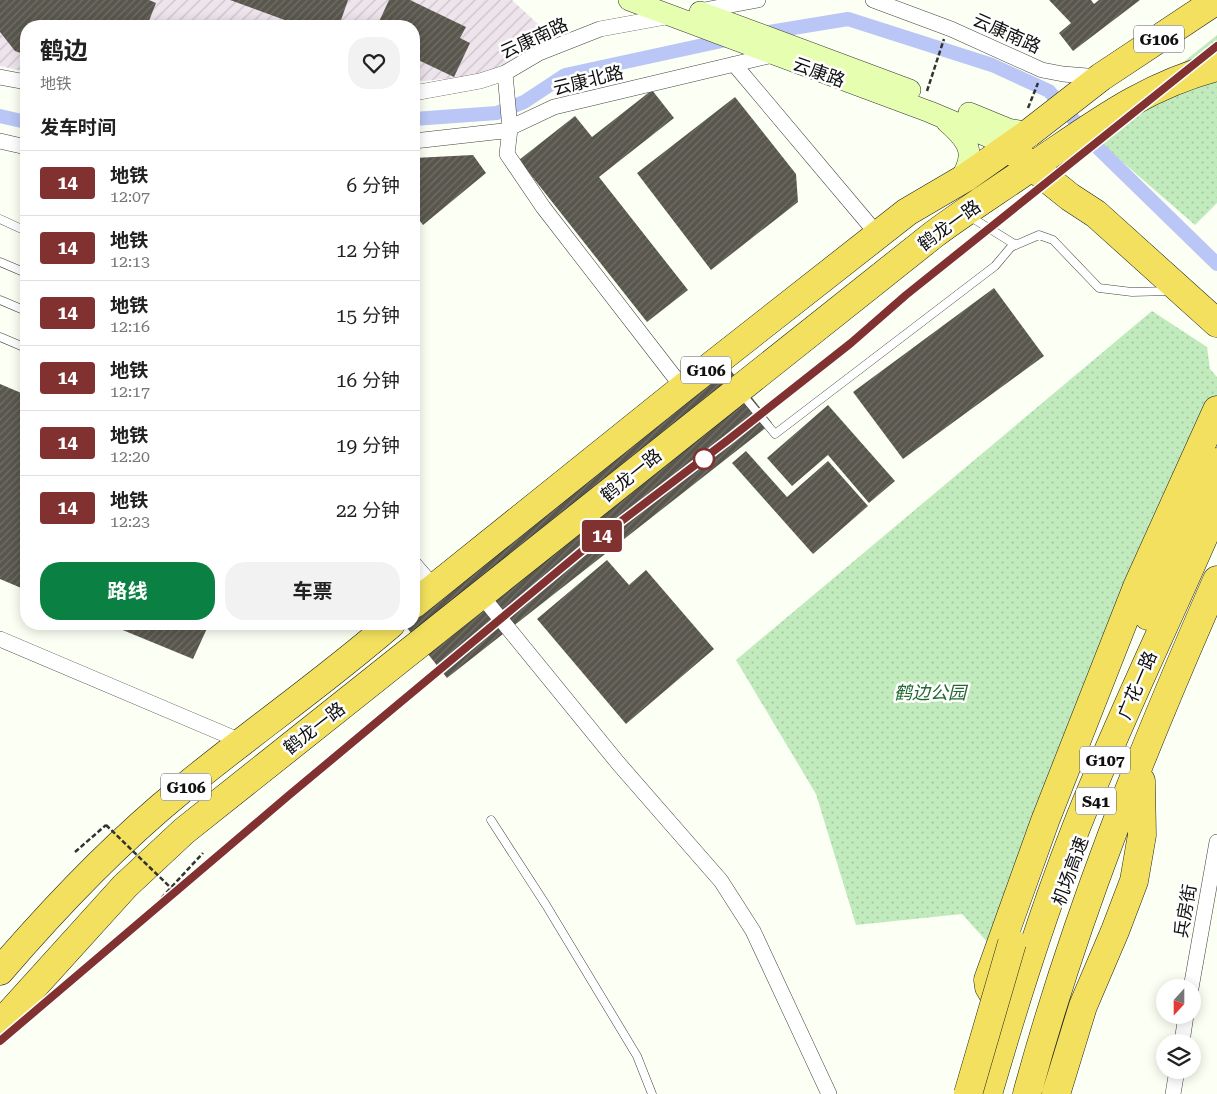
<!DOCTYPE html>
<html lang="zh">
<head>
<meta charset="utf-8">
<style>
	:root { --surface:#fff; --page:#f2f2f2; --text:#222; --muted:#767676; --line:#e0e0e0; --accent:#0b8043 }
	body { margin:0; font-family:"Roboto Serif","Noto Sans SC",serif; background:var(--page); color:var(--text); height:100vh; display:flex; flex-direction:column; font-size:19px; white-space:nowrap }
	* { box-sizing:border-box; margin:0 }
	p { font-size:16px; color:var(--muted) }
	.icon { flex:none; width:28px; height:28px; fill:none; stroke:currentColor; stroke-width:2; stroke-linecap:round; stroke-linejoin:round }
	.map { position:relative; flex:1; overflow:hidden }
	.details { position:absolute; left:20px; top:20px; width:400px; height:610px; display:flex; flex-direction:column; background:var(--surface); border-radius:20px; box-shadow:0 2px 12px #0003 }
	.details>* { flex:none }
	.badge { padding:0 10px; border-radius:4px; font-size:18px; line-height:32px }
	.needle { width:32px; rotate:201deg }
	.tools { position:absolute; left:1156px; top:979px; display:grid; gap:10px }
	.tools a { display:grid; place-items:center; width:45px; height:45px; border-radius:50%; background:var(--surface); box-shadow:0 2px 12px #0003; font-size:25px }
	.map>.badge { position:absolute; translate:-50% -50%; box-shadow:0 0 0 2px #fff }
	h2 { padding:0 20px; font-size:19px; line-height:45px }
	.round { display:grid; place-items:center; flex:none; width:52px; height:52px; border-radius:20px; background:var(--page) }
	.head { display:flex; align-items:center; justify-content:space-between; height:85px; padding:0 20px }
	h1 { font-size:24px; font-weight:700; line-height:38px }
	.cta { display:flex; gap:10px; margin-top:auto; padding:10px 20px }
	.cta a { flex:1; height:58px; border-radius:20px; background:var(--accent); color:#fff; font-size:20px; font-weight:700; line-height:58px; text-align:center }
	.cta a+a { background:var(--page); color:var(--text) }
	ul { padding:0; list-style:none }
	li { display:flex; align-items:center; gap:15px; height:65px; padding:0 20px; border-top:1px solid var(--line) }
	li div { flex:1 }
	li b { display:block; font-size:19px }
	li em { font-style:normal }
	li .badge { min-width:55px; font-weight:700; text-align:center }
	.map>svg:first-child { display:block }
	.industrial { fill:url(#industrial-furrows) }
	.grass { fill:url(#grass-dots) }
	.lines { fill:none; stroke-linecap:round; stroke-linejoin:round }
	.canal { stroke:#b9c6f6; stroke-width:14 }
	.building { fill:url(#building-hatch) }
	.lane-casing { stroke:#434343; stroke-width:9 }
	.street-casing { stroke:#434343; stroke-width:16 }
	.secondary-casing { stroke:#323232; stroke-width:22 }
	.highway-casing { stroke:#212121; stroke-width:29 }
	.path { stroke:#323232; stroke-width:2.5; stroke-dasharray:5 2.5; stroke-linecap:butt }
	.lane { stroke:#fff; stroke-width:8 }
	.street { stroke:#fff; stroke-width:15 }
	.secondary { stroke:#e6feb0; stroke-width:21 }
	.highway { stroke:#f2e05e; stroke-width:28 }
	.highway-bridge-casing { stroke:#212121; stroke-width:29; stroke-linecap:butt }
	.path-bridge { stroke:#323232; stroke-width:2.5; stroke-dasharray:5 2.5; stroke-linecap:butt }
	.highway-bridge { stroke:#f2e05e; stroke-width:28 }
	.line-casing { stroke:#fff; stroke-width:11 }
	.line { stroke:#81312f; stroke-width:8 }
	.stop-dot { fill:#fff; stroke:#81312f; stroke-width:2.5 }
	.labels { text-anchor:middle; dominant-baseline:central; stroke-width:5; stroke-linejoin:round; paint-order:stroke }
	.shield { fill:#fff; stroke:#585858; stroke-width:1 }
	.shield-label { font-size:16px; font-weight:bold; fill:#101010 }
	.street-label { font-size:18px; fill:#101010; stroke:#fff }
	.park-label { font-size:18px; font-style:italic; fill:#20692f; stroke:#fff }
</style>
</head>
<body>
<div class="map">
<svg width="1217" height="1094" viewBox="0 0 1217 1094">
	<defs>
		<pattern id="industrial-furrows" width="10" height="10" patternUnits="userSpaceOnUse" patternTransform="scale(1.25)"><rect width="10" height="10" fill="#eee5ec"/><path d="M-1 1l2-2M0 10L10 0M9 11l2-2" fill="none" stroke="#cbc3c9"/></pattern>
		<pattern id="grass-dots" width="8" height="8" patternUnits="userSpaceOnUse" patternTransform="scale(1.25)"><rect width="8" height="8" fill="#c1eabd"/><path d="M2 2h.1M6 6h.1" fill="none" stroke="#a5c8a1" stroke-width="1.8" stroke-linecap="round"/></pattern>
		<pattern id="building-hatch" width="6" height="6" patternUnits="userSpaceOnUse" patternTransform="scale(1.25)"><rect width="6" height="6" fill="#59574d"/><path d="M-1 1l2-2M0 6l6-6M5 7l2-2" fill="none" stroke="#706f68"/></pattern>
	</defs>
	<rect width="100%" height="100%" fill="#fcfff4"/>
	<path class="industrial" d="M0,0H512L539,25L544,35V44L539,53L483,75L414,82V26H26V72L0,66Z"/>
	<path class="grass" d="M1217,35V203L1195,225L1103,145L1112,120Z
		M1152,311L1207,347L1210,369L1217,377V440L990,945L962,914L856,925L816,794L736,660Z"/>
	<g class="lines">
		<path class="canal" d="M762,33L848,19L992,65L1049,91L1099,149L1217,264
			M0,116L26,122
			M414,119L497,113L524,102L565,75L731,39"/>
	</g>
	<path class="building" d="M0,0H149L156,3L147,26H26V55L15,51L0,32Z
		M230,0H348L339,26H301Z
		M389,0H410L466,27L460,38L470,43L454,77L414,58V26H377Z
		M1049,0H1091L1094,4L1099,0H1140L1073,51L1059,33L1071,23Z
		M652,90L674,118L599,177L688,290L647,322L519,160L575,116L592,137Z
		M735,97L796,174L798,202L711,270L637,173Z
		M473,155L486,173L423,225L414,213V158Z
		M994,288L1044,356L903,459L853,392Z
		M717,353L772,423L447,678L404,624H414V590Z
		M0,384L26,395V590L0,579Z
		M828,405L895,481L869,503L828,455L792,486L767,458Z
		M746,451L787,497L828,461L868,506L813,554L732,463Z
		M607,560L629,585L646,570L714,649L626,724L537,619Z
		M108,624H209L193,659Z"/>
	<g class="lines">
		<g class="lane-casing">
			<path id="lane" d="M969,216L1016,245
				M0,219L26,231
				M0,262L26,273
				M0,300L26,311
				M0,337L26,348
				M741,393L775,434L995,266L1011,247L1039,235L1053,240L1099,288L1132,292L1170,291
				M491,820L546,905L637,1056L652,1094"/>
		</g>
		<g class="street-casing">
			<path id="street" d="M873,0L951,29L1042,70L1063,74L1099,77
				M699,11L758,0
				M734,64L878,235
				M505,73L510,129L507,154L543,207L683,388
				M0,77L26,82
				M414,93L480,81L505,73L539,53L600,29L671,16
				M0,141L26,147
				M414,141L503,131L554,107L773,55
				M414,564L434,587
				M481,595L618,763L721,881L753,931L829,1094
				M0,639L243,742
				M1191,988L1217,842
				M1182,1042L1186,1015
				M1173,1094L1177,1070"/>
		</g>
		<g class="secondary-casing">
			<path id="secondary" d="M629,0L930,112L987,136L1008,148
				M700,12L910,90
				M969,113L1008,129L1029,133
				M947,122C970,142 977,155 959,181"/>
		</g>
		<g class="highway-casing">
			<path id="highway" d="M1019,156L1070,197L1096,214L1217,323
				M414,604L683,388L907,212L965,178L1029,133L1101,77L1217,0
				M1148,616C1170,564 1189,512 1217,462
				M0,971C55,907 114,845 180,791C249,734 323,683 391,624
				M1009,1021L989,987L988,980L1045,821L1137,587L1217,410
				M0,1024L125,886L184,831L933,235C965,211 1000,189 1033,166C1094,125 1144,86 1217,67
				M988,1094C1014,1004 1042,915 1076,828C1119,719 1171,614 1217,506
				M1027,1094C1075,917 1143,748 1217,580
				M1056,1094L1083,1006L1115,931L1134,881L1142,835L1141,781"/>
		</g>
		<path class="path" d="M927,91L944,39
			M1028,108L1038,83
			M75,852L106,825
			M141,920L203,853"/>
		<use href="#lane" class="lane"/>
		<use href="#street" class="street"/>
		<use href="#secondary" class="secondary"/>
		<use href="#highway" class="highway"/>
		<g class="highway-bridge-casing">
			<path id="highway-bridge" d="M968,1094L1012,943"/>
		</g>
		<path class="path-bridge" d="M106,825L171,888"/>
		<use href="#highway-bridge" class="highway-bridge"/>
	</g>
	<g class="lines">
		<g class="line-casing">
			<path id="line" d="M0,1041L288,796L582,551L728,440L851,343L906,295L1217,46"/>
		</g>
		<use href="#line" class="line"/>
	</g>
	<circle class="stop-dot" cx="704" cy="459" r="10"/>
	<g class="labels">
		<g class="shield">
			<rect x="1134" y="25.5" width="50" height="27" rx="4"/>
			<rect x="681" y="356.5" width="50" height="27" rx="4"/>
			<rect x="1080" y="746.5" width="50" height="27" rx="4"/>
			<rect x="161" y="773.5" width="50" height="27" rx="4"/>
			<rect x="1076" y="787.5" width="40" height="27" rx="4"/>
		</g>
		<g class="shield-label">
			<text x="1159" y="39">G106</text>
			<text x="706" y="370">G106</text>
			<text x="1105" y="760">G107</text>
			<text x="186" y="787">G106</text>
			<text x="1096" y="801">S41</text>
		</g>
		<g class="street-label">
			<text transform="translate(1007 33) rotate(24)">云康南路</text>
			<text transform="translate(534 38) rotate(-25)">云康南路</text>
			<text transform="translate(819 72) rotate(20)">云康路</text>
			<text transform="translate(588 80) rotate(-14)">云康北路</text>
			<text transform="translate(949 225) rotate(-36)">鹤龙一路</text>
			<text transform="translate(631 475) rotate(-39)">鹤龙一路</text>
			<text transform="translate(1137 685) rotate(-67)">广花一路</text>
			<text transform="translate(314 728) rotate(-38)">鹤龙一路</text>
			<text transform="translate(1070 871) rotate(-70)">机场高速</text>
			<text transform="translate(1185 911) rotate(-80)">兵房街</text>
		</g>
		<g class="park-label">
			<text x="930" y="692">鹤边公园</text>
		</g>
	</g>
</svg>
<div class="tools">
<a><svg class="needle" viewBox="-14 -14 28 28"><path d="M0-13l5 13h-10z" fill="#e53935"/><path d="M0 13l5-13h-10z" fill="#767676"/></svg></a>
<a><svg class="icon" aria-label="layers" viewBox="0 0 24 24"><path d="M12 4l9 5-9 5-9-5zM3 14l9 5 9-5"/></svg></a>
</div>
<b class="badge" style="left:602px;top:536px;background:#81312f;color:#fff">14</b>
<section class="details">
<div class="head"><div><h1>鹤边</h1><p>地铁</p></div><a class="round"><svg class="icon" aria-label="heart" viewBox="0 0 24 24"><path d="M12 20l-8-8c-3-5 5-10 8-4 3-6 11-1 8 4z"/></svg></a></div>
<h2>发车时间</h2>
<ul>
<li><span class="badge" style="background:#81312f;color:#fff">14</span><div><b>地铁</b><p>12:07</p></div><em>6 分钟</em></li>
<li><span class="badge" style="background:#81312f;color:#fff">14</span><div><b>地铁</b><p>12:13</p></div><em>12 分钟</em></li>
<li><span class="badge" style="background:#81312f;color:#fff">14</span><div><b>地铁</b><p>12:16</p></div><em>15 分钟</em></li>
<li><span class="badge" style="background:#81312f;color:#fff">14</span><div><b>地铁</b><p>12:17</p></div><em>16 分钟</em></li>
<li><span class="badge" style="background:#81312f;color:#fff">14</span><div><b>地铁</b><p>12:20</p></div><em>19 分钟</em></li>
<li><span class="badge" style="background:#81312f;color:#fff">14</span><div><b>地铁</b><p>12:23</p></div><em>22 分钟</em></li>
</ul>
<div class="cta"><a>路线</a><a>车票</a></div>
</section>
</div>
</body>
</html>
